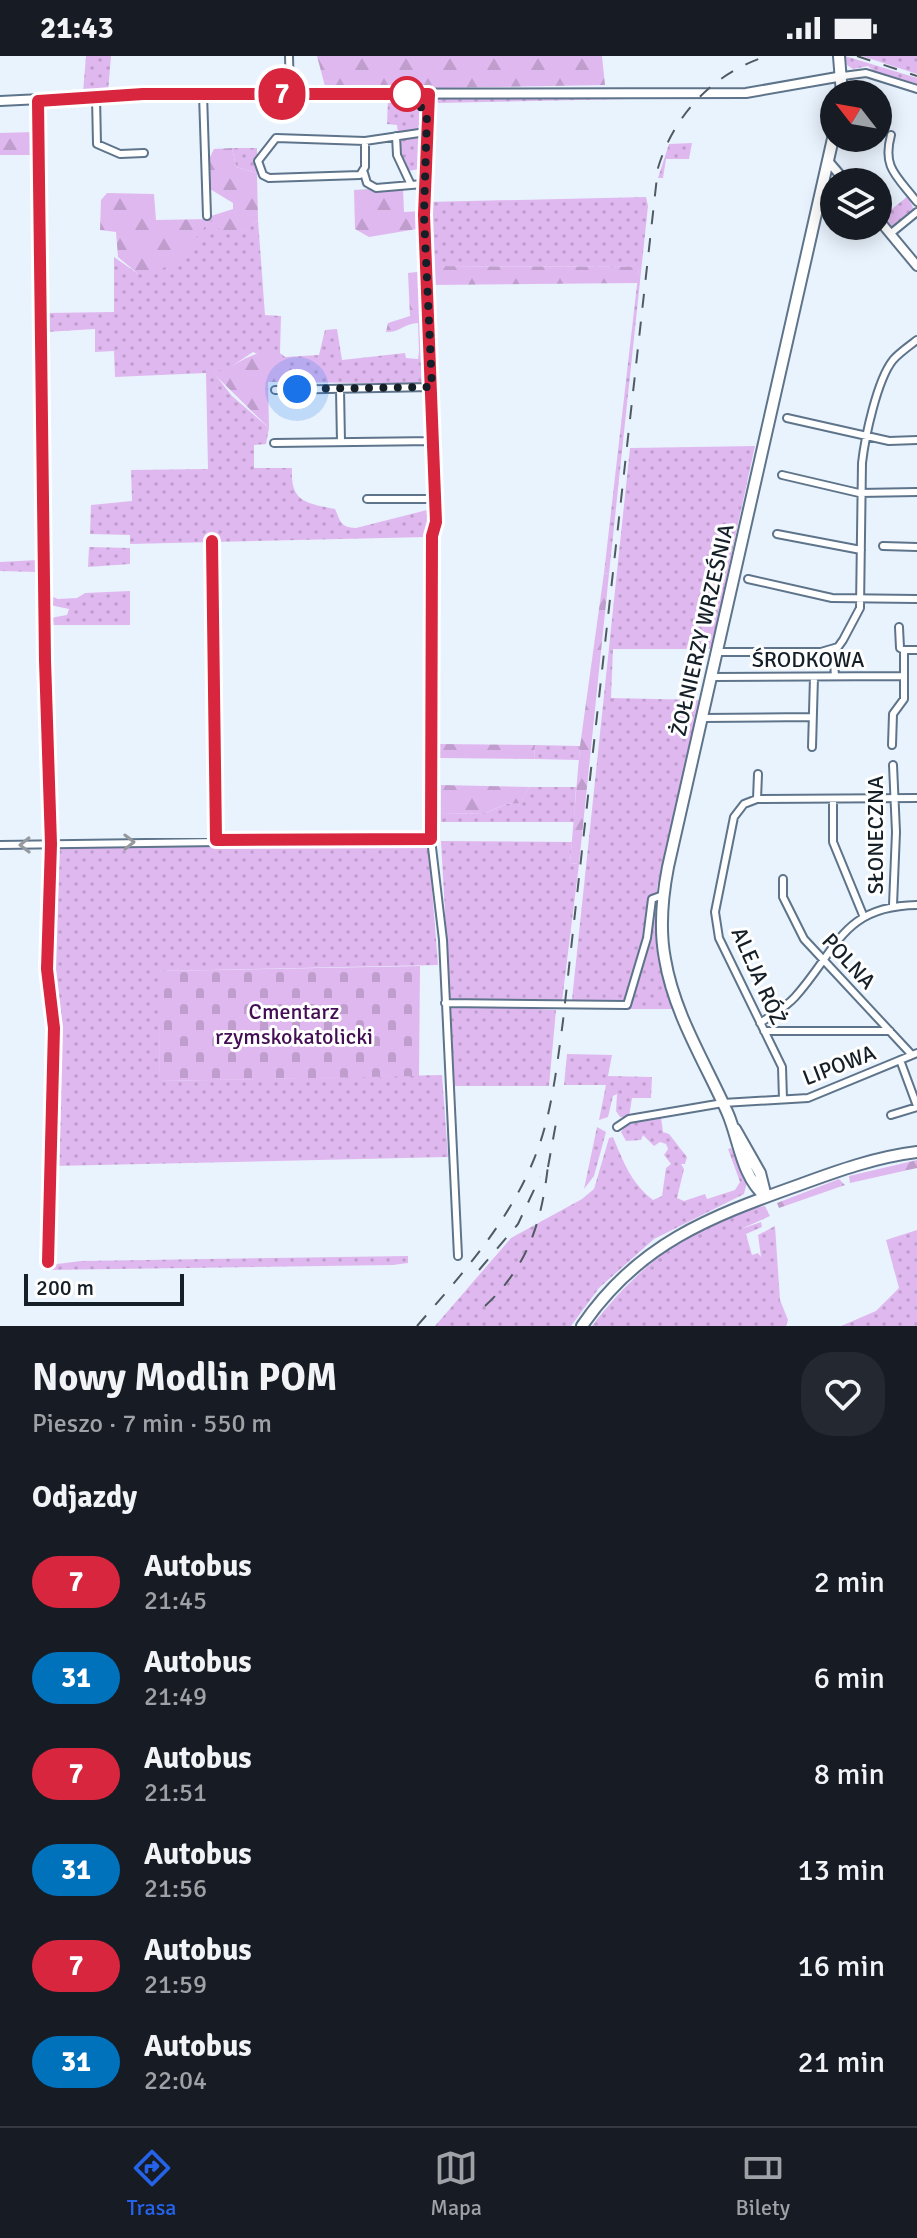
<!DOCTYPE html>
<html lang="pl">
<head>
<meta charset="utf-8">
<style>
	:root { --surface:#171b24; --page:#242831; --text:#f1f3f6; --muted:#9ea1a6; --line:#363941; --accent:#2563eb }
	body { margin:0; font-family:Signika,sans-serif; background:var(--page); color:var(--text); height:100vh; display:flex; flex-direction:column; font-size:30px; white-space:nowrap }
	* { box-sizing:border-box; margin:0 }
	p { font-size:26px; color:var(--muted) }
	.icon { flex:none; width:44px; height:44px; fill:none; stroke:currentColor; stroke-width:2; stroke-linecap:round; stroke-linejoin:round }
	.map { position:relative; height:1270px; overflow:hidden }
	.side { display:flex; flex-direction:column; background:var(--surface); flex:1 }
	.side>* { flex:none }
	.badge { padding:0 16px; border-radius:26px; font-size:28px; line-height:52px }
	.needle { width:52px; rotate:301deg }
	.tools { position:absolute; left:820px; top:24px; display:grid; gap:16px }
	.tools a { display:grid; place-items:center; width:72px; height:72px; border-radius:50%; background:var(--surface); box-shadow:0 4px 20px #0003; font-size:40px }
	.scale { position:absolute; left:24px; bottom:20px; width:160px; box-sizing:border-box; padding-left:8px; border:4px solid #151f28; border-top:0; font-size:22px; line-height:28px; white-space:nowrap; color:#151f28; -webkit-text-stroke:6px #fff; paint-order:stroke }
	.you { position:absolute; width:40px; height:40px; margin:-20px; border:6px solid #fff; border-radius:50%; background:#1a73e8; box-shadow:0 0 0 12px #1a73e833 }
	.map>.badge { position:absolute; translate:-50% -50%; box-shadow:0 0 0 4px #fff }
	h2 { padding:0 32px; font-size:30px; line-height:72px }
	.round { display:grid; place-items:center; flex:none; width:84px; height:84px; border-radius:32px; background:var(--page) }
	.headline { display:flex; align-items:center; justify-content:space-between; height:136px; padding:0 32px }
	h1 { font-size:38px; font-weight:700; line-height:60px }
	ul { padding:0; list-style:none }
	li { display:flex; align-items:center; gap:24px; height:96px; padding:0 32px }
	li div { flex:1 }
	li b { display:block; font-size:30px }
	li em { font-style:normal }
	li .badge { min-width:88px; font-weight:700; text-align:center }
	.status { display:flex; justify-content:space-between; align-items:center; height:56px; padding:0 40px; background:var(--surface); direction:ltr }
	.status svg { height:22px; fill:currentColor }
	.tabs { display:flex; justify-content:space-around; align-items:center; height:112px; border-top:2px solid var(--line); background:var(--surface); font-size:22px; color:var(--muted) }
	.tabs a { display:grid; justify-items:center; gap:4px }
	.tabs .active { color:var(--accent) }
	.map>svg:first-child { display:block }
	.grass { fill:url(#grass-dots) }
	.forest { fill:url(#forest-firs) }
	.cemetery { fill:url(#cemetery-stones) }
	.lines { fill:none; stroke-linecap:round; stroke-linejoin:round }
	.minor-casing { stroke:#5e748b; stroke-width:10 }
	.tertiary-casing { stroke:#5e748b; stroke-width:12 }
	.primary-casing { stroke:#5e748b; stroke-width:14 }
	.minor { stroke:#fff; stroke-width:6 }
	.tertiary { stroke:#fff; stroke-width:8 }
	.primary { stroke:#fff; stroke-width:10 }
	.rail { stroke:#505a63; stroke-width:2; stroke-dasharray:14 14; stroke-linecap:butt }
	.oneway { stroke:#969a9e }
	.line-casing { stroke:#fff; stroke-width:18 }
	.line { stroke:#d7263d; stroke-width:12 }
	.walk { stroke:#151f28; stroke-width:8; stroke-dasharray:0 14.4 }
	.stop-dot { fill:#fff; stroke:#d7263d; stroke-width:4 }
	.labels { text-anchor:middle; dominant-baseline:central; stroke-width:6; stroke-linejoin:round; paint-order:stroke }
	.street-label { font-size:22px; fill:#151f28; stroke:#fff }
	.park-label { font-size:22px; fill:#430e54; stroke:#fff }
</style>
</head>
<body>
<div class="status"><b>21:43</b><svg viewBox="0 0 49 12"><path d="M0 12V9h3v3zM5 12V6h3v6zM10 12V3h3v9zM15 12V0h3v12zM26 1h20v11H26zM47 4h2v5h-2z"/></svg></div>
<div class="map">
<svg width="917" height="1270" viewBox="0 0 917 1270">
	<defs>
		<pattern id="grass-dots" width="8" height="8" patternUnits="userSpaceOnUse" patternTransform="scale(2)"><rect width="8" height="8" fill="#e0b8f0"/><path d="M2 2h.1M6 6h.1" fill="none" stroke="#bf9ece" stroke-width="1.8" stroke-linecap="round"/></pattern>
		<pattern id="forest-firs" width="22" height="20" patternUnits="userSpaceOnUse" patternTransform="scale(2)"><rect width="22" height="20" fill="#e0b8f0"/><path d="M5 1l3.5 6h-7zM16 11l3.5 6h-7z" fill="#bf9ece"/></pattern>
		<pattern id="cemetery-stones" width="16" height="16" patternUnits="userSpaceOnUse" patternTransform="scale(2)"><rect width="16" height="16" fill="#e0b8f0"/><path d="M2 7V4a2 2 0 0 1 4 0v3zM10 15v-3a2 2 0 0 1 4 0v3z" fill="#bf9ece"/></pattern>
	</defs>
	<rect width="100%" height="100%" fill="#e9f3fd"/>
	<path class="grass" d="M86,0H111L108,36L83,37Z
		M845,0L917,22V28L875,16L868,10L853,13L847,9Z
		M862,0H917V18Z
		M437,41H675V42L436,47L429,58Z
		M412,42L425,44L423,70L420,75L398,77L397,69L387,68L388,44Z
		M420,79L422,107L419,113L408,115L399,97V83Z
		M692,87L689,103H666L663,122H658L669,88Z
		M232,92H257V117L236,111Z
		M908,140L914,154L891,172L882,161Z
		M646,141L648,150L609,518L604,517L639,211L430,210L427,146Z
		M211,163L244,176L258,164L265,259L281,260L280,297L285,301L319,299L325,274L337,273L342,304L405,297L406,302L418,303L419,295H429L427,328L294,326L291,312L253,296L226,314L214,317L232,340L269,372L266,388L254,389V412H292C290,446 306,447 335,453C341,466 340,471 356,472L431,453L432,469L427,481L130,488V479L90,478L91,449L132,445L131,414L208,413L206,317L115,321L114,295L95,296V273L46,276V257L114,256V201L137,217L196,181Z
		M755,390L711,593H613L611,642L700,644L657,832L658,890L673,953H571L630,392Z
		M89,491L130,492V508L88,511Z
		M38,504V516L0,515V506Z
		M130,535V569H51L50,562L67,559L69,553L50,549L48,539L58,543L77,542L85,537Z
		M535,689L580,690L579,704L534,703Z
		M529,731H576L574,766H441V758L486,757L506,748L521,746Z
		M421,785L429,795L438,909L159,915L160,1025L442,1019L448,1101L54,1110L58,950L50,911L54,799L58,792Z
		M441,785L572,786L570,807L579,808L562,945L450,944Z
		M447,949L556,954L549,1030H453Z
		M567,998L612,999L608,1020L652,1021L651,1042H632L629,1061H620L616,1055L617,1038L613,1040L608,1061L599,1064L606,1029H564Z
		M661,1061L663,1076L669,1078L687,1101L685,1108H681L684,1113L677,1142L684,1145L705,1138L707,1143L735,1134L740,1126L728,1093L731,1092L747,1126L744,1138L654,1183L599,1232L571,1270H435L511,1182L582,1143L594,1133L609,1082L613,1081C623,1105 631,1127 653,1144L662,1140L666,1112L671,1108L664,1099L668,1093L666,1088L660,1086L654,1090L643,1079L641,1084L626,1085L621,1076L627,1067Z
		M597,1071L606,1076L594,1120L584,1133Z
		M765,1150L770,1160L741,1173L761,1166L762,1171L746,1178L752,1199L758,1197L761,1201L758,1179L775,1170L780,1244L788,1264L786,1270H592C633,1216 695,1161 765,1150Z
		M917,1174V1270H841L876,1255L899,1232L886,1184Z
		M408,1200V1207L393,1209L47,1214L49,1209L81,1205Z"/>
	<path class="forest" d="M317,0H602L605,29L326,34Z
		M32,76L33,99H0V77Z
		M232,92L236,111L257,117L258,164L245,176L220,174L211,164C185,192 179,216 137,217L118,201L116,176L100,174L101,144L107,137L154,138L156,164L211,163V160L233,153V147L210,133L209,103L214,93Z
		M403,132L404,156L420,155L417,173L369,181L355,173L354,134Z
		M430,210L639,211L638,227L431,229Z
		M425,215L429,295H419L418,267C405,267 399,277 386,276L388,267L410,260L408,217Z
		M272,295L291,312L294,326H268L269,372L213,317C235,312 248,296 272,295Z
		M604,517L609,518L579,808L570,807L580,690Z
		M440,688L535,689L534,703L440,702Z
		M441,729L529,731L521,747L506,748L486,757L441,758Z
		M917,1104V1112L850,1127L849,1120Z
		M839,1123L845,1129L779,1152L777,1147Z"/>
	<path class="cemetery" d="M420,910L419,1020L160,1025L158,915Z"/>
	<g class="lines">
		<g class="minor-casing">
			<path id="minor" d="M289,0L290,38
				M843,20L866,17L917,33
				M203,38L207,160
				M429,38L424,159L436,466L432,480L431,783L443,884L458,1200
				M96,41L97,88L120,98L144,97
				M38,45L45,604L51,788L47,913L54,972L48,1206
				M891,79C882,112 897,120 917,146
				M396,80L397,99L411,129
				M365,85V111L360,119L269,122L263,119L258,105L276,82L365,85L426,76
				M364,117L367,127L376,132L423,128
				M890,178L917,156
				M340,333L341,386
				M275,334L432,331
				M787,362L889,385L917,384
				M274,387L434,385
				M782,419L859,437L917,436
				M367,443H435
				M777,478L861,494
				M212,485L216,784
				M883,490L917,491
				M748,523L832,542L917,543
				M833,594L835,620
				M904,594H917
				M717,596H821L838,591L843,584L860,552L862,407C865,381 877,324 893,304C899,297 909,290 917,284
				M712,621L904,620
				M702,662L812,661
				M892,689L893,658L904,643V594L900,592L899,571
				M812,691L814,621
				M893,709L896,776L893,849
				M757,743L758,718
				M833,744V786L863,859
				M0,789L431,783
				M783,823V841L804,883L912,999
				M445,947L627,949L647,882L652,843L663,839
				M760,967C772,959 785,952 795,941C838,893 842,850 917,849
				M764,975H890
				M900,1004L917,1050
				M783,1043L782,1011L719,882L715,856L734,761L744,748L757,743L917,742
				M891,1059L917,1051
				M617,1071L629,1063L723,1047L808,1042L917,997"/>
		</g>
		<g class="tertiary-casing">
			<path id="tertiary" d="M0,45L143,38L746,37L843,20
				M828,105L846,126
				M878,163L917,210"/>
		</g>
		<g class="primary-casing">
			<path id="primary" d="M839,0L842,38
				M735,1073L760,1117L766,1141
				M766,1141C742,1122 739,1084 728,1058C706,1008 674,958 665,903C659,872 662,842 668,811L834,78
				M582,1270C638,1188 709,1161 799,1129C837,1115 876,1101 917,1096"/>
		</g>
		<use href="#minor" class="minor"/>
		<use href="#tertiary" class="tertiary"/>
		<use href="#primary" class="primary"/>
		<path class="rail" d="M857,0L917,20
			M548,1111L556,1067
			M479,1214L518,1168L540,1121
			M485,1250C531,1207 543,1161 549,1100
			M417,1270C462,1218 511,1164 536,1098C552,1057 557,1009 563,965L658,112C674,58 714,17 767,0"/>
	</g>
	<defs><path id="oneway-chevron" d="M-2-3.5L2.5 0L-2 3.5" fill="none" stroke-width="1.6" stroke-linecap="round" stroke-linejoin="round" transform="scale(2)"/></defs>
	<g class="oneway">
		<use href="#oneway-chevron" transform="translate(129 786) rotate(-1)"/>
		<use href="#oneway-chevron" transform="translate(25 789) rotate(179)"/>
	</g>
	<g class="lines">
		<g class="line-casing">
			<path id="line" d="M48,1206L54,972L47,913L51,788L45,604L38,45L143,38H429L424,159L436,466L432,480L431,783L216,784L212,485"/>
		</g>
		<use href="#line" class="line"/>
		<path class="walk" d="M297,333L432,331L424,159L427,57L407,38"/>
	</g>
	<circle class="stop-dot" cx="407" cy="38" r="16"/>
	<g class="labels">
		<g class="street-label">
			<text transform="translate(702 574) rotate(-77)">ŻOŁNIERZY WRZEŚNIA</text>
			<text x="808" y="603">ŚRODKOWA</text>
			<text transform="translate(875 779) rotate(-90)">SŁONECZNA</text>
			<text transform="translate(849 905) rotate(47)">POLNA</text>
			<text transform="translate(759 920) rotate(66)">ALEJA RÓŻ</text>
			<text transform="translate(839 1009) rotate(-21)">LIPOWA</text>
		</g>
		<g class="park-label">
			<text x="294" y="955">Cmentarz<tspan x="294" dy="25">rzymskokatolicki</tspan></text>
		</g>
	</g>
</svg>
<div class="tools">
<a><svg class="needle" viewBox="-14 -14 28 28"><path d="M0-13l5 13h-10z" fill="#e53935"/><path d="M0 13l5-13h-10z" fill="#9ea1a6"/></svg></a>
<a><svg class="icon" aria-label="layers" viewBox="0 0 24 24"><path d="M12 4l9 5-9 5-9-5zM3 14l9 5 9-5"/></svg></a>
</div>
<div class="scale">200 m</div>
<div class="you" style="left:297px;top:333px"></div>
<b class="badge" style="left:282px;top:38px;background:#d7263d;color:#fff">7</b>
</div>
<section class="side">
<div class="headline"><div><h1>Nowy Modlin POM</h1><p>Pieszo · 7 min · 550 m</p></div><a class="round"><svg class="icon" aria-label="heart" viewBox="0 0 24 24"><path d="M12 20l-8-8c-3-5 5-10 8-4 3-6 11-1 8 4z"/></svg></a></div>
<h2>Odjazdy</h2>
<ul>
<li><span class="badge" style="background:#d7263d;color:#fff">7</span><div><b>Autobus</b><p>21:45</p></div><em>2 min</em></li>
<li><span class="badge" style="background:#0072bc;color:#fff">31</span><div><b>Autobus</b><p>21:49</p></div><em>6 min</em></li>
<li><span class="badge" style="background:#d7263d;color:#fff">7</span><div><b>Autobus</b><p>21:51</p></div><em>8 min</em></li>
<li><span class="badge" style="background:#0072bc;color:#fff">31</span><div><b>Autobus</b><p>21:56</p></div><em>13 min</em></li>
<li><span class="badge" style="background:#d7263d;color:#fff">7</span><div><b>Autobus</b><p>21:59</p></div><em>16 min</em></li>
<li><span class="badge" style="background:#0072bc;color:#fff">31</span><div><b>Autobus</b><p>22:04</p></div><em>21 min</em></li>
</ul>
</section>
<nav class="tabs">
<a class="active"><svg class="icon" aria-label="directions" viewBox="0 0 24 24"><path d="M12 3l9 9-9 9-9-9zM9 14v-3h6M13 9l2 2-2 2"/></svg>Trasa</a>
<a><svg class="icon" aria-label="map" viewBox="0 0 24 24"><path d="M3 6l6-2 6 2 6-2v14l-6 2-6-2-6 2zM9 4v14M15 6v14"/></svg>Mapa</a>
<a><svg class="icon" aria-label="tickets" viewBox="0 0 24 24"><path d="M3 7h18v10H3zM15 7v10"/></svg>Bilety</a>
</nav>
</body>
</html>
